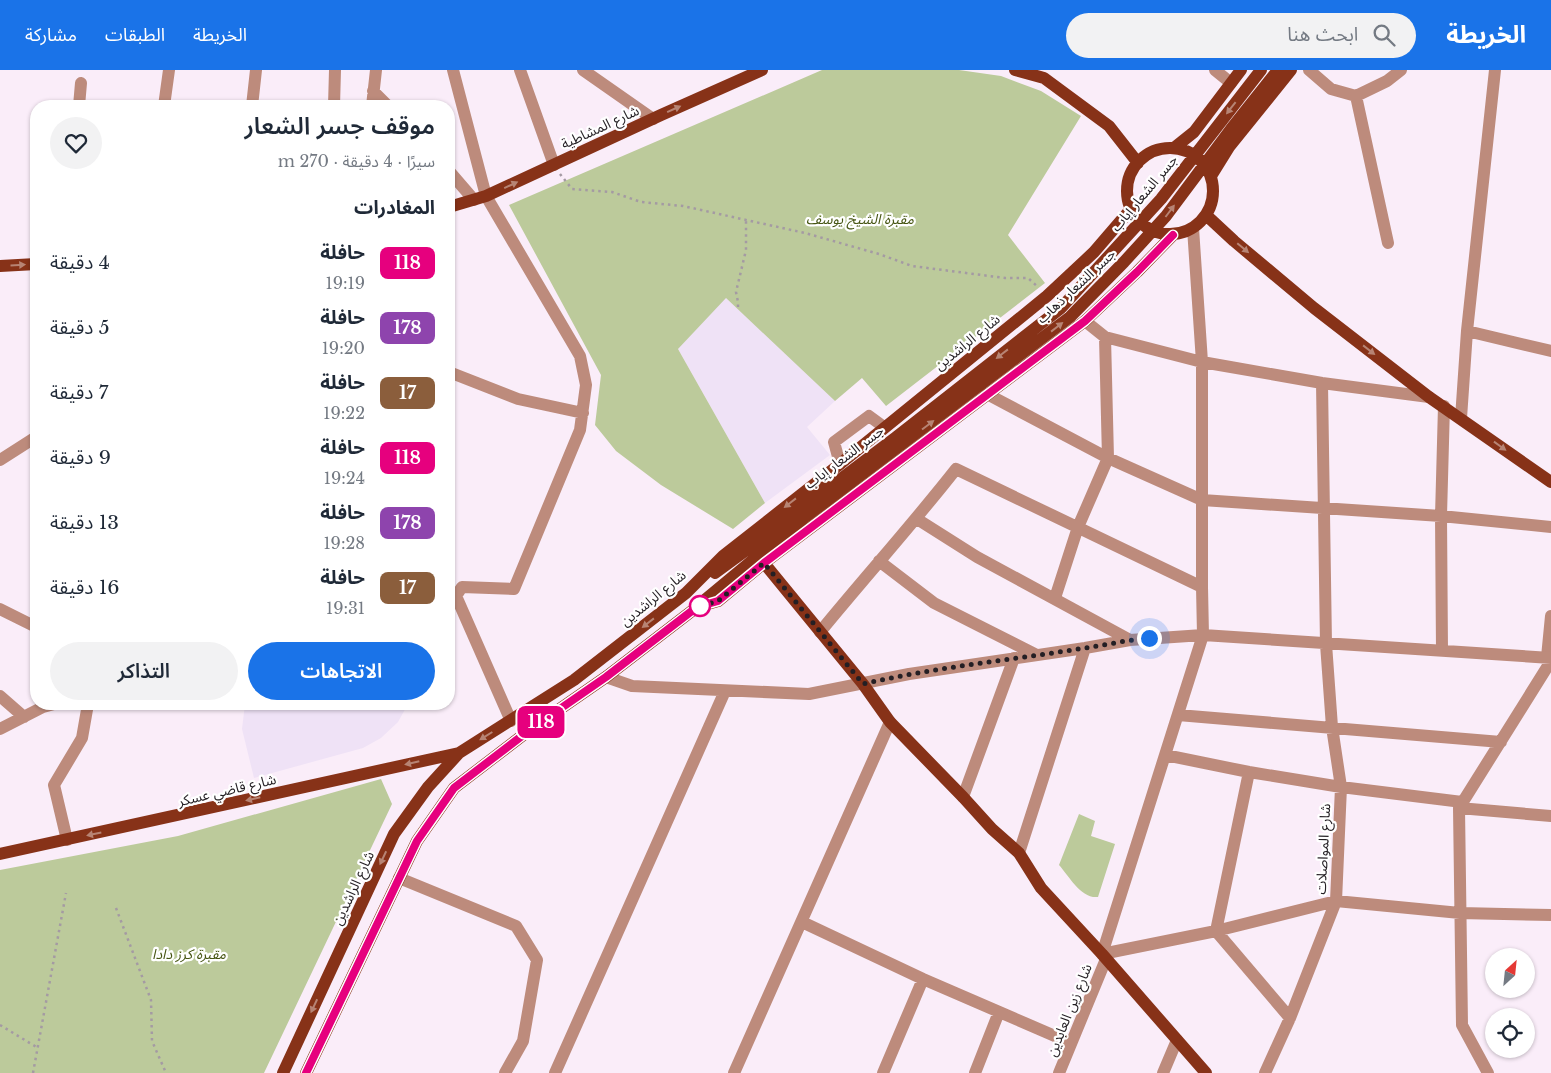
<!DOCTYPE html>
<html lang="ar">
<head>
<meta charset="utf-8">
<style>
	:root { --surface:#fff; --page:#f2f2f3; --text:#1f2937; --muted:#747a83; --accent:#1a73e8 }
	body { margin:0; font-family:"Libre Baskerville","Noto Sans Arabic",serif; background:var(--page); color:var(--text); direction:rtl; height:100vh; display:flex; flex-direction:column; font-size:19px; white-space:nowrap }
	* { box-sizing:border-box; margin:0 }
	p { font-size:16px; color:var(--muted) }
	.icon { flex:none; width:28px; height:28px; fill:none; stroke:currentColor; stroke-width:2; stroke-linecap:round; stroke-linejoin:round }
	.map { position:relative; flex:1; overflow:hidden; direction:ltr }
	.sheet { position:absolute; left:30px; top:30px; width:425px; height:610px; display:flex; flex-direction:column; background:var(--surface); border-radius:20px; box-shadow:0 1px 4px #0004; direction:rtl }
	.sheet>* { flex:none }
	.badge { padding:0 10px; border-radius:8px; font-size:18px; line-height:32px }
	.needle { width:32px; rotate:27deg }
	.controls { position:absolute; left:1485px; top:878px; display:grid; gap:10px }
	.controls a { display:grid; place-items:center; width:50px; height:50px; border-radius:50%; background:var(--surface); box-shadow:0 1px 4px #0004; font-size:25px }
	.you { position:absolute; width:25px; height:25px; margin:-12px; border:4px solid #fff; border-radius:50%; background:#1a73e8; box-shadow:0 0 0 8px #1a73e833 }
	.map>.badge { position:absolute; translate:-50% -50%; box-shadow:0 0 0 2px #fff }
	h2 { padding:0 20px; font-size:19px; line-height:45px }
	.round { display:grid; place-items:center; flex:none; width:52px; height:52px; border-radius:26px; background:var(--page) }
	.headline { display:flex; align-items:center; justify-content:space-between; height:85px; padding:0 20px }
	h1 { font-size:24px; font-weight:600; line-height:38px }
	.cta { display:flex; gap:10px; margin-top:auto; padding:10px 20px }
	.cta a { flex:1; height:58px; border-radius:30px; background:var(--accent); color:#fff; font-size:20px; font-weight:600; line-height:58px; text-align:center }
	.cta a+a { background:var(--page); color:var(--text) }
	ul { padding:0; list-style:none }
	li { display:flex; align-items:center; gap:15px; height:65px; padding:0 20px }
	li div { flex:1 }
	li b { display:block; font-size:19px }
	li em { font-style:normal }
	li .badge { min-width:55px; font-weight:700; text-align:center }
	header { display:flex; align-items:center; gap:30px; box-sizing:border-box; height:70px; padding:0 25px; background:var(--accent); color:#fff }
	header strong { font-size:24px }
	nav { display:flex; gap:28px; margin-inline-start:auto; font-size:18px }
	.search { width:350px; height:45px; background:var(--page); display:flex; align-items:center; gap:12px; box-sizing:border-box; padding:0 18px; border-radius:28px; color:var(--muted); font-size:19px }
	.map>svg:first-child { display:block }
	.education { fill:#efe2f6 }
	.green { fill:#bcca9b }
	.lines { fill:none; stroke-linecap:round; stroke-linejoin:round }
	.path { stroke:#a49aa3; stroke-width:2.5; stroke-dasharray:2.5 4; stroke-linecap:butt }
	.minor { stroke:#bd8b7c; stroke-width:12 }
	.major { stroke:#873218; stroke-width:12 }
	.oneway { fill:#b78474 }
	.line-casing { stroke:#fff; stroke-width:11 }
	.line { stroke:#e6007e; stroke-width:8 }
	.walk { stroke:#241f24; stroke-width:5; stroke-dasharray:0 9 }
	.stop-dot { fill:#fff; stroke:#e6007e; stroke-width:2.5 }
	.labels { text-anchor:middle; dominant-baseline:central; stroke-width:4.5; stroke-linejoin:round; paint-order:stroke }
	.street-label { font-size:14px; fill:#241f24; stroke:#fff }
	.park-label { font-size:14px; font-style:italic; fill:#465512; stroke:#fff }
</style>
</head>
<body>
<header>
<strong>الخريطة</strong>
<div class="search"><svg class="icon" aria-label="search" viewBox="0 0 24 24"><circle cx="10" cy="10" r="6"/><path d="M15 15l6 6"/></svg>ابحث هنا</div>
<nav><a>الخريطة</a><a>الطبقات</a><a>مشاركة</a></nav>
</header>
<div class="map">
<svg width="1551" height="1003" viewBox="0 0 1551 1003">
	<rect width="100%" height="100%" fill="#faedf9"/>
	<path class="education" d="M725,227L835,331L807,357L830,385L765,433L678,279Z
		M245,634H408L398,652L381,668L363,678L254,708L242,659Z"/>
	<path class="green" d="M822,0H959L1001,6L1041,21L1081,46L1008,165L1045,213L886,336L862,308L835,331L726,228L678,279L765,433L733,459L661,415L616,381L595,355L601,305L509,135Z
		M381,709L392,734L264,1003H0V800L178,766Z
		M1079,744L1095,751L1091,766L1115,774L1098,827C1081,829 1069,806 1059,795Z"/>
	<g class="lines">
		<path class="path" d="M560,104L572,119L612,122L641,132L683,136L805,163L879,184L912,196L1005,208H1028L1038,217
			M738,237V232L736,222L746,180V151
			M116,838L151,930L152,971L166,1003
			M0,955L38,978
			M33,1003L66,823"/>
		<path class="minor" d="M453,0L486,126L580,286L586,315L580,360L514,519L462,517L456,526L511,651
			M520,0L554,95
			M583,0L653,49
			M1215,0L1231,13
			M1309,0L1331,19L1356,26L1387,11L1401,0
			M373,21L388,36
			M1356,26L1388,173
			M79,36L81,13
			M164,36L169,0
			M252,36L256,0
			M334,36L335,0
			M372,36L376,0
			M449,101L474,130
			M1193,158L1202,292V517L1203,565L1102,884L1216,861L1336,831L1460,843L1551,845
			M1085,251L1105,267L1202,292L1322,313L1429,327
			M1467,261L1551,281
			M449,302L518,329L583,343
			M987,324L1108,388L1202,430L1441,446L1551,457
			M1461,348L1467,261L1495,0
			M0,390L36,367
			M840,394L834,372L869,346L884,357
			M917,449L977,487L1130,570
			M879,491L934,533L1035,584
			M1055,528L1078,457L1108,388L1105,267
			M0,539L36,557
			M820,562C865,507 912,455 956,399L1202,517
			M1442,581L1441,446L1444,336
			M1547,587L1551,546
			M606,607L632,616L809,624L909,604L1085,578L1130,570L1203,565L1551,588
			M0,626L24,647
			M1178,645L1501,672
			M0,659L43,637L54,634
			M1165,685L1249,702L1341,717L1462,732
			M1249,702L1216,861L1290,948
			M963,727L1014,588
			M1459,738L1551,746
			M67,770L54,715L82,668L88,634
			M1019,783L1085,578
			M399,808L516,856L537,890L523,971L505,1003
			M802,852L923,909L1071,973
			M555,1003L725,621
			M734,1003L890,652
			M883,1003L923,909
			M975,1003L999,942
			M1059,1003L1106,889
			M1163,1003L1177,970
			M1265,1003L1290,948L1336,831L1341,717L1332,657L1326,574L1322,313
			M1488,1003L1462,955L1459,738L1551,591"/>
		<path class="major" d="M1015,0L1044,8L1109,56L1138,93
			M1127 121a43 43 0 1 1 86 0a43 43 0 1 1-86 0Z
			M1174,78L1194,62L1241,0
			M1211,106L1229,77L1291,0
			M449,137L486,126L661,45L762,0
			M1206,145L1234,171L1314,238L1429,327L1551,412
			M0,196L36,194
			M764,493L863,614L890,652L963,727L992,759L1019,783L1041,818L1102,884L1206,1003
			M715,503L764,467L895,368L1061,238L1161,129L1261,0
			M701,533L805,447L1070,247L1124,192L1166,146L1231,59L1278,0
			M0,784L459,683
			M283,1003L394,764L428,717L459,683L574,610L686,523L723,486L840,394L1047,226L1094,182L1131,139
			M306,1003L417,771L454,718L531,659L606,607L697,537L718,531L764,493L1085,251L1137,202L1173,165"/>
	</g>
	<defs><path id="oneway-solid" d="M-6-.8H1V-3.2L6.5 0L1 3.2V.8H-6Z" transform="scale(1.25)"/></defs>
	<g class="oneway">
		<use href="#oneway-solid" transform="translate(1231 38) rotate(128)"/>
		<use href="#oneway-solid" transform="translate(674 39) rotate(-24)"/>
		<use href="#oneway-solid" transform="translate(511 115) rotate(-25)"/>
		<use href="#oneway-solid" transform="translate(1170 141) rotate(-53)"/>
		<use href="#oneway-solid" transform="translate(1243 178) rotate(40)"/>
		<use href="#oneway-solid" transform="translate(18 195) rotate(-3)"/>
		<use href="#oneway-solid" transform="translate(1057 257) rotate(-38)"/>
		<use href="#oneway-solid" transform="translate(1369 280) rotate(38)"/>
		<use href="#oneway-solid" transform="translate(1002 284) rotate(142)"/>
		<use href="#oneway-solid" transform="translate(928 355) rotate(-37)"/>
		<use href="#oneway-solid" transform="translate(1500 376) rotate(36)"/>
		<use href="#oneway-solid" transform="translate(790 433) rotate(142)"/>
		<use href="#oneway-solid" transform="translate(648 553) rotate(142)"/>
		<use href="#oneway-solid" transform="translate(486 666) rotate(148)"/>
		<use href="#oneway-solid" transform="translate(412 693) rotate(167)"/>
		<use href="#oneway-solid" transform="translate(253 729) rotate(167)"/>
		<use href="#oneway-solid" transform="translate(94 764) rotate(168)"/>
		<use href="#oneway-solid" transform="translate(383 788) rotate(115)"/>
		<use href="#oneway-solid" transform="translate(314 936) rotate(115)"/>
	</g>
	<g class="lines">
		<g class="line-casing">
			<path id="line" d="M306,1003L417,771L454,718L531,659L606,607L697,537L718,531L764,493L1085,251L1137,202L1173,165"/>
		</g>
		<use href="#line" class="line"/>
		<path class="walk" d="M700,536L697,537L718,531L764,493L863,614C936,597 1011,590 1085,578C1106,575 1127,570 1149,568"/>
	</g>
	<circle class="stop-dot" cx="700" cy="536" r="10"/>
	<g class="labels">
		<g class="street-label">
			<text transform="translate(600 57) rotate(-25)">شارع المشاطية</text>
			<text transform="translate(1144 123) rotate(-50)">جسر الشعار إياب</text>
			<text transform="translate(1076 216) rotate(-43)">جسر الشعار ذهاب</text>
			<text transform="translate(967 272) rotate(-39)">شارع الراشدين</text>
			<text transform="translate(844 387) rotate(-37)">جسر الشعار إياب</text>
			<text transform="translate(653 528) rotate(-39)">شارع الراشدين</text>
			<text transform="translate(227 720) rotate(-13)">شارع قاضي عسكر</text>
			<text transform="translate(1323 779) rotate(-87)">شارع المواصلات</text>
			<text transform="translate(353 818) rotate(-65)">شارع الراشدين</text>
			<text transform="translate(1069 940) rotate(-68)">شارع زين العابدين</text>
		</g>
		<g class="park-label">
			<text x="860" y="149">مقبرة الشيخ يوسف</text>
			<text x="189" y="884">مقبرة كرز دادا</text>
		</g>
	</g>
</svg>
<div class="controls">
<a><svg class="needle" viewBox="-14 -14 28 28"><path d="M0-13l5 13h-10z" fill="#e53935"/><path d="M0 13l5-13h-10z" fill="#747a83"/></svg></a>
<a><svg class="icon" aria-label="locate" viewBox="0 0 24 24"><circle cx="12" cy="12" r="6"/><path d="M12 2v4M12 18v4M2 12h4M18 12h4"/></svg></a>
</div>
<div class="you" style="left:1149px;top:568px"></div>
<b class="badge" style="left:541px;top:652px;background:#e6007e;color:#fff">118</b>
<section class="sheet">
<div class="headline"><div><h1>موقف جسر الشعار</h1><p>سيرًا · 4 دقيقة · 270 m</p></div><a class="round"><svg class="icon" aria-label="heart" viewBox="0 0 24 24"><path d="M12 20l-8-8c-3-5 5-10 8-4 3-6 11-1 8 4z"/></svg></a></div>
<h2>المغادرات</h2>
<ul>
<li><span class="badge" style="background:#e6007e;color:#fff">118</span><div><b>حافلة</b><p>19:19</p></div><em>4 دقيقة</em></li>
<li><span class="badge" style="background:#8e44ad;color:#fff">178</span><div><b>حافلة</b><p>19:20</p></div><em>5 دقيقة</em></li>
<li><span class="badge" style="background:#8b5e3c;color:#fff">17</span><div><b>حافلة</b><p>19:22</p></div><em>7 دقيقة</em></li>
<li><span class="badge" style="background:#e6007e;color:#fff">118</span><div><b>حافلة</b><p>19:24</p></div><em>9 دقيقة</em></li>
<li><span class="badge" style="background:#8e44ad;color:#fff">178</span><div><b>حافلة</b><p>19:28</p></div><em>13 دقيقة</em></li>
<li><span class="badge" style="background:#8b5e3c;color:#fff">17</span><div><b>حافلة</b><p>19:31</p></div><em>16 دقيقة</em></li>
</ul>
<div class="cta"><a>الاتجاهات</a><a>التذاكر</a></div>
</section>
</div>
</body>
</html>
